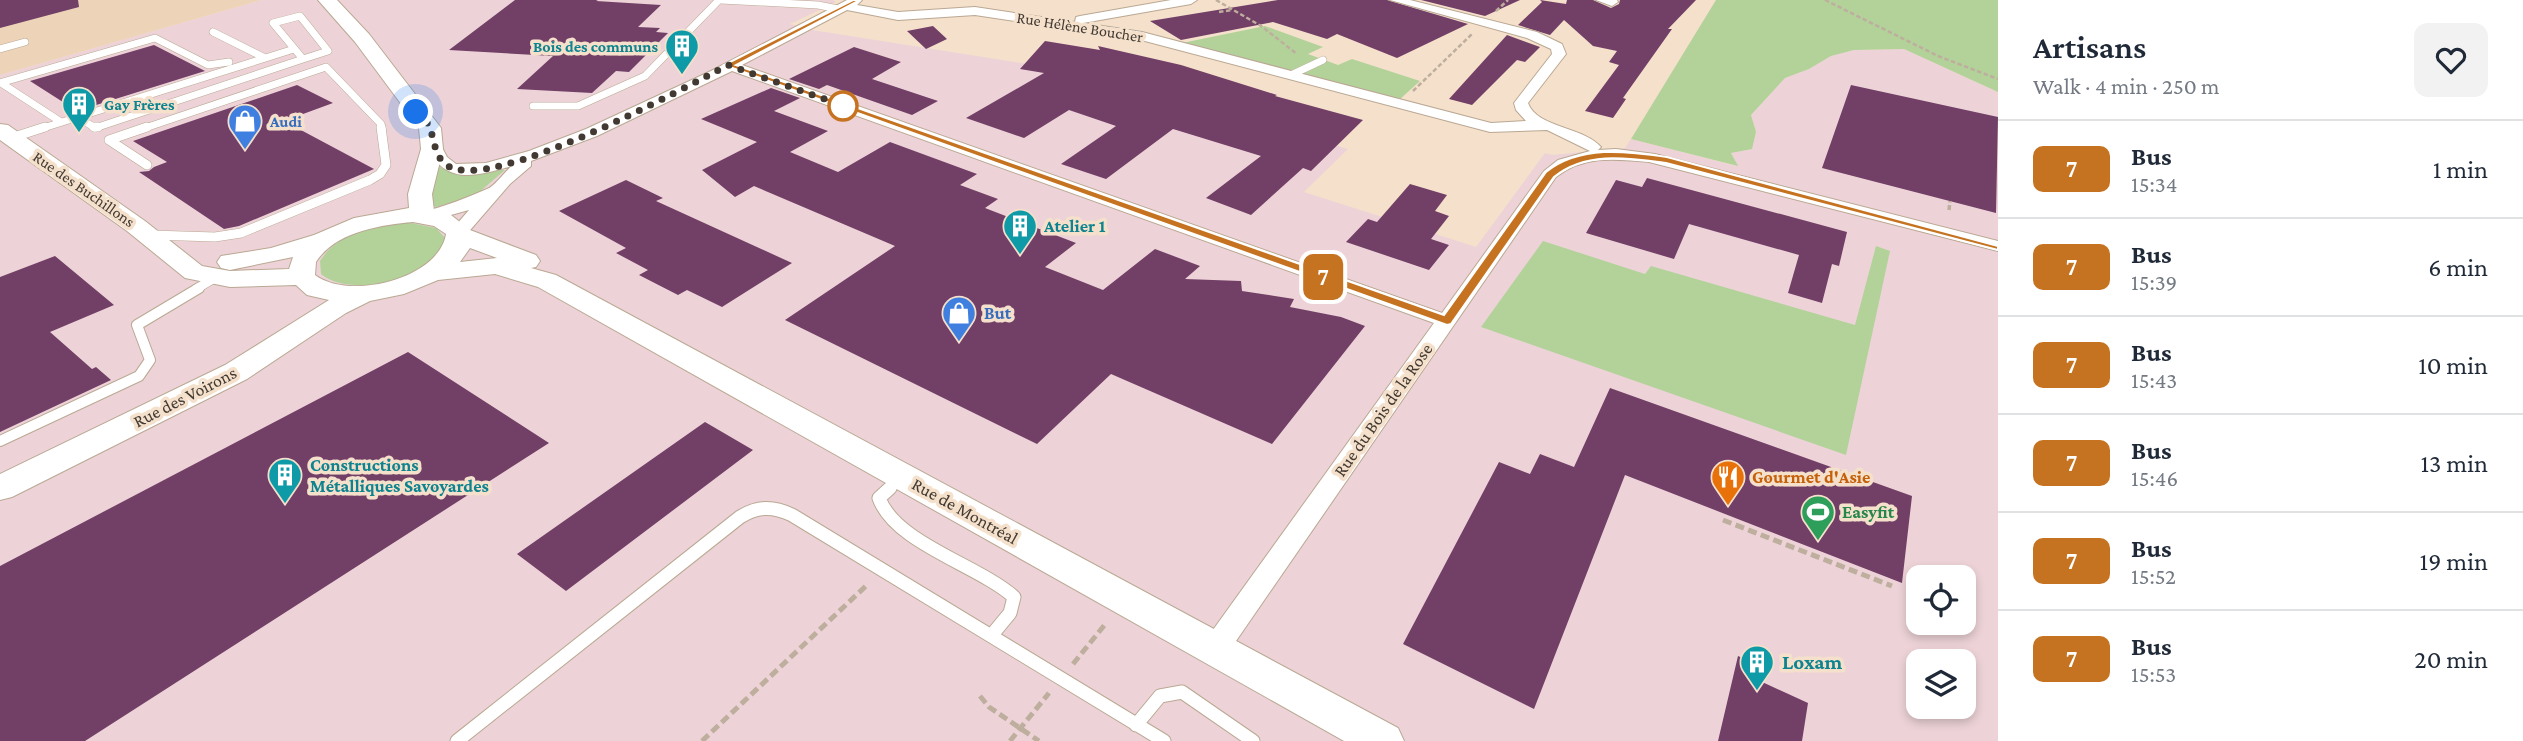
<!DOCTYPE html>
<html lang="en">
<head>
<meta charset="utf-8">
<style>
	:root { --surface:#fff; --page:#f2f2f3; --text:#1f2937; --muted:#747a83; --line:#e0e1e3 }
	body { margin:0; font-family:"Crimson Pro",serif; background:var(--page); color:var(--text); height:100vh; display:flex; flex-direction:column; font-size:26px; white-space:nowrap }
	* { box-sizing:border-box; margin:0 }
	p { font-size:23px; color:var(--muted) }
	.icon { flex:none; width:38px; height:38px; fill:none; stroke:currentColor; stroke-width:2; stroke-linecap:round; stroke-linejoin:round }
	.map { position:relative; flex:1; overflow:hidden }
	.details { display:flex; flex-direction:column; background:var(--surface); width:525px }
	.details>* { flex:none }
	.badge { padding:0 14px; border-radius:10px; font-size:24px; line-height:46px }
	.tools { position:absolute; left:1906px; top:565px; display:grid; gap:14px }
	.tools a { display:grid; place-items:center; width:70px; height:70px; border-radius:14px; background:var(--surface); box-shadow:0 4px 10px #0003; font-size:35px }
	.you { position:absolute; width:35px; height:35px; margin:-18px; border:5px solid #fff; border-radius:50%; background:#1a73e8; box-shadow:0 0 0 10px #1a73e833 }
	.map>.badge { position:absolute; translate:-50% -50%; box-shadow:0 0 0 4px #fff }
	.round { display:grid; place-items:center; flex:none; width:74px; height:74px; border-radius:14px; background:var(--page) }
	.head { display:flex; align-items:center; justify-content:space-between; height:119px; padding:0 35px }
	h1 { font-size:33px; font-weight:600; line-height:52px }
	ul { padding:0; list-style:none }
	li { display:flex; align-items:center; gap:21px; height:98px; padding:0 35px; border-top:2px solid var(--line) }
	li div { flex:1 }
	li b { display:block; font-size:26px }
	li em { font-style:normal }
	li .badge { min-width:77px; font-weight:700; text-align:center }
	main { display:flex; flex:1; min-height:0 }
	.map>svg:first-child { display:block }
	.commercial { fill:#edd3d7; fill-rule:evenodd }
	.built { fill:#edd4b9 }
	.green { fill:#b2d29a }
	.building { fill:#723f67 }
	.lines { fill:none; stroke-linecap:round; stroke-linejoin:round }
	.lane-far3-casing { stroke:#baa893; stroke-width:8 }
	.lane-far2-casing { stroke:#baa893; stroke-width:10 }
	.lane-far1-casing { stroke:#baa893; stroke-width:12 }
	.lane-casing { stroke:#baa893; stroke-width:15 }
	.street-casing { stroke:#baa893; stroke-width:2 }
	.secondary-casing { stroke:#baa893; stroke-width:2 }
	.path-far2 { stroke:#beae9d; stroke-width:2.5; stroke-dasharray:4.5 2.5; stroke-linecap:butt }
	.path-far1 { stroke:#beae9d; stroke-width:3.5; stroke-dasharray:5 2.5; stroke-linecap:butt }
	.path { stroke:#beae9d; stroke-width:5; stroke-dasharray:9 4.5; stroke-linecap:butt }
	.lane-far3 { stroke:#fff; stroke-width:7 }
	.lane-far2 { stroke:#fff; stroke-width:9 }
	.lane-far1 { stroke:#fff; stroke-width:10 }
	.lane { stroke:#fff; stroke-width:13 }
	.street { fill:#fff; fill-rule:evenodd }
	.secondary { fill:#fff; fill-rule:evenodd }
	.line { fill:#c57320; stroke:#fff; stroke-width:2 }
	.walk { stroke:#423a32; stroke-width:7; stroke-dasharray:0 12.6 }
	.stop-dot { fill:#fff; stroke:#c57320; stroke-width:3.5 }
	.labels { text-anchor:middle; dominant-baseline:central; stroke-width:7; stroke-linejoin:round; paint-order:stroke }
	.far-street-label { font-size:16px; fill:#423a32; stroke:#f4e0cb }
	.far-culture-label { font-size:16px; font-weight:bold; fill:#0d838f; stroke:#f4e0cb; text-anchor:end }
	.far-shop-label { font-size:16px; font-weight:bold; fill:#366cbe; stroke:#f4e0cb; text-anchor:start }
	.culture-label { font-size:18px; font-weight:bold; fill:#0d838f; stroke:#f4e0cb; text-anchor:start }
	.shop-label { font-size:18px; font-weight:bold; fill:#366cbe; stroke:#f4e0cb; text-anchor:start }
	.street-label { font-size:18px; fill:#423a32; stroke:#f4e0cb }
	.food-label { font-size:18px; font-weight:bold; fill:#c56008; stroke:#f4e0cb; text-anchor:start }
	.leisure-label { font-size:18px; font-weight:bold; fill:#27864d; stroke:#f4e0cb; text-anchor:start }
	.near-culture-label { font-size:21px; font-weight:bold; fill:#0d838f; stroke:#f4e0cb; text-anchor:start }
</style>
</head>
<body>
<main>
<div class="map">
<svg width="1998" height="741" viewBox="0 0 1998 741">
	<rect width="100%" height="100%" fill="#f4e0cb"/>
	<path class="commercial" d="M261,0H833L836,2L790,24L812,30L1091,74L1348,149L1304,192L1476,247L1545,153L1552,155L1625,148L1631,139L1737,166L1731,153L1751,149L1756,133L1751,115L1785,78L1809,69L1831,56L1854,50L1904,49L1998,92V741H0V75ZM1918,578H1964V623H1918ZM1918,662H1964V707H1918Z"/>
	<path class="built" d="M0,0H261L0,75Z"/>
	<path class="green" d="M1716,0H1998V92L1904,49L1854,50L1831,56L1809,69L1785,78L1751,115L1756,132L1752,149L1731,153L1738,166L1631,139Z
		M1265,26L1323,47L1308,54L1338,65L1352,59L1420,81L1399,100L1182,43Z
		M439,166C460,181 484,169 505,170L476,195L436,207L430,204L434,167Z
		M406,222L436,228L445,238C442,244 440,254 436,259C414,283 346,296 321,274L320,261C338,232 374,226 406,222Z
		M1543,241L1645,274L1651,266L1855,325L1876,246L1890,251L1846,455L1481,327Z"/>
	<path class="building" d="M0,0H78L79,7L0,28Z
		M515,0H598L596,1L661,5L638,27L660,28L656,32L668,33L629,72L616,71L592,93L517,89L553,56L449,50Z
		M1278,0H1387L1468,24L1397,58L1337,34L1327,39L1273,22L1181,40L1150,21Z
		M1421,0H1520L1485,16Z
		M1540,0L1566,4L1567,0H1593L1611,8L1619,4L1620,0H1696L1668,29H1672L1623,98L1626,99L1613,118L1585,111L1619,65L1609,62L1617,51L1593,46L1564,20L1550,35L1518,25L1542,2Z
		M933,26L947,39L926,49L907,31Z
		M1507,35L1540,47L1525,62L1517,60L1472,105L1449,99Z
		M1045,41L1100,50L1098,46L1181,65L1277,95L1275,96L1363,120L1311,171L1303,168L1251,215L1206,198L1261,156L1173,129L1106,179L1061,164L1116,126L1069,110L1024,138L966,118L1044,73L1020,69Z
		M154,45L205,71L77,111L30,81Z
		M854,47L901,62L872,79L938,101L912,115L827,85L819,89L789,79Z
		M297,85L333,103L284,121L374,169L239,226L224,229L139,172L149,171L154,167L167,162L133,141Z
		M1851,85L1998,117L1996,213L1822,168Z
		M771,88L800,98L774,111L828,131L790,152L838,172L890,142L977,174L960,185L998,199L985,208L1076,243L1045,267L1103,290L1155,249L1200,266L1185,279L1241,281L1242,291L1294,299L1290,307L1341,317L1365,326L1272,444L1111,374L1037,444L785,320L895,246L754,186L735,197L702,170L757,142L701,119Z
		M1647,178L1847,232L1839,266L1832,264L1822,303L1788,293L1799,255L1689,224L1674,259L1586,233L1616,180L1642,187Z
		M626,180L663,198L656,201L792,263L722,307L687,290L678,295L639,275L648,270L616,253L626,248L559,211Z
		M1410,184L1447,195L1435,211L1449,216L1431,239L1449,245L1429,270L1346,242L1368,219L1377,222Z
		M55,256L114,305L50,332L92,369L96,367L111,380L0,432V277Z
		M408,352L549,443L85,741H0V566Z
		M1610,388L1912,496L1902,583L1625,475L1534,709L1403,644L1499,462L1530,474L1540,454L1574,467Z
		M705,422L753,450L566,591L517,554Z
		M1738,656L1763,667L1760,681L1808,703L1802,741H1718Z"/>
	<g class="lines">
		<g class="lane-far3-casing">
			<path id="lane-far3" d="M721,0L818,5L838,9
				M300,16L328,51L303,59L273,23Z
				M213,32L265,58
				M0,49L25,42
				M1291,75L1323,60
				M0,83L155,38L208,65L229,62
				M1,83L61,122
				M533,106H578L645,76L719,0
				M78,117L95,128L303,59
				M40,129L294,49
				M142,129L326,67L381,124L382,129"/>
		</g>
		<g class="lane-far2-casing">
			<path id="lane-far2" d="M94,127H98
				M11,138L45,127
				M147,165L109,140L147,127
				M151,235L215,237L241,233L370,180L380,174L386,165L381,127
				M196,289L218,276"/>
		</g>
		<g class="lane-far1-casing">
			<path id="lane-far1" d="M0,441L139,376L150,360L137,325L199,288
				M888,490L901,479"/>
		</g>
		<g class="lane-casing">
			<path id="lane" d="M890,488L879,498C895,543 978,565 1014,597L1010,613L991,636
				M1136,725L1160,696L1182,692L1253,741
				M457,741L740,517C758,506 773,506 792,515L1164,741"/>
		</g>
		<g class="street-casing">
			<path id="street" d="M847,0H862L857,5L898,12L975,7L1075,22L1076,17L1080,16L1171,0H1197L1191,4L1083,23L1142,32L1491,123L1526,121L1516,110L1514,103L1552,54L1551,49L1527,38L1390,0H1410L1537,32L1562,44L1566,54L1528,103C1537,128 1582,126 1601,147L1598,150L1616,149L1655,154L1998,241V251L1649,162C1615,159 1584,155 1556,177L1225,657L1215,660L1205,657L1201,649L1205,641L1434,323L732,71L597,136L531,161V166L510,184L465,236H453L450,232L469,210L429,221L420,216L423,212C445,206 467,198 487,189C495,186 504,172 512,166C471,178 443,185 424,141L427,138H437L447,157L456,164L486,163L529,151L586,129L711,71ZM847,10L898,20L975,15L1141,40L1490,132L1547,130L1590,151L1558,160L1544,171L1442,313L742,65Z
				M1596,0H1617L1618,2L1612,6Z"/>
		</g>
		<g class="secondary-casing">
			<path id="secondary" d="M318,0H337L369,34L441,128L443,149L432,194L434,211L451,215L470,230L536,255L540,261L536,267L531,268L556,275L1398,728L1404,741H1344L538,287L495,274L438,280L404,294L370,301L346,313L247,379L12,497L0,500V474L225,365L329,300L307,295L296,285L230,287L185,278L127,231L0,140V124L8,125L145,221L202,266L230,271L289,269L293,257L230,270L221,268L217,262L221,256L271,248L314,235L354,218L409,208L408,194L421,149L419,128L355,42ZM413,222L434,226L446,234C439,279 349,301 315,275L316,262C335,232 380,225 413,222ZM470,248L497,258L460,262Z"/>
		</g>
		<path class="path-far2" d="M1216,0L1261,26L1297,54
			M1825,0L1938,56L1998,79
			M1496,11L1508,0
			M1219,12L1232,10
			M1413,91L1472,34"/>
		<path class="path-far1" d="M1949,210L1950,201"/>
		<path class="path" d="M1723,520L1892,586
			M1073,664L1107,622
			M980,696L989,707L1039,741
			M702,741L868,584
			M1010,741L1049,693"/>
		<use href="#lane-far3" class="lane-far3"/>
		<use href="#lane-far2" class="lane-far2"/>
		<use href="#lane-far1" class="lane-far1"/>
		<use href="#lane" class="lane"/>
		<use href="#street" class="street"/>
		<use href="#secondary" class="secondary"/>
	</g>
	<path class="line" d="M853,0H860L736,65L1444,315L1546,172C1580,145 1626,151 1667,157L1998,246V250L1666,163C1628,158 1586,151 1554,177L1451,324L1447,325L724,65Z"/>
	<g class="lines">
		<path class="walk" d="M416,112L415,107C419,113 424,118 428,124C435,137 433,157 448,166C492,193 682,89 728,65L850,108L843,106"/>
	</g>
	<defs>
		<g id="building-pin" transform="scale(1.75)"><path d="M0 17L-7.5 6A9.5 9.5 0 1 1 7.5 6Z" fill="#0f9aa8" stroke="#f4e0cb"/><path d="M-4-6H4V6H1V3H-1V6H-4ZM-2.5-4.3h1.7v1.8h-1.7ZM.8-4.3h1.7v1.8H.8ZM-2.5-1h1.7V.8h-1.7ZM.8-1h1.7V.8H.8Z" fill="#fff"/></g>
		<g id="shop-pin" transform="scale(1.75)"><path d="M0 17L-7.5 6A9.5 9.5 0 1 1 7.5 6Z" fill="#3f7fe0" stroke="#f4e0cb"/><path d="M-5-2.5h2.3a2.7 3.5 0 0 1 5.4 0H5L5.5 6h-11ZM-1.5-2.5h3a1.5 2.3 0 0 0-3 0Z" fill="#fff"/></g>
		<g id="restaurant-pin" transform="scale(1.75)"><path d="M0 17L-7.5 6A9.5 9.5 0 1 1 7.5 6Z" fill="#e8710a" stroke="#f4e0cb"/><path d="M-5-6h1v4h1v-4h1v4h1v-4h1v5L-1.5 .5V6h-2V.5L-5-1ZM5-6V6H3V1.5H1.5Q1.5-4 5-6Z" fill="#fff"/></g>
		<g id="stadium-pin" transform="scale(1.75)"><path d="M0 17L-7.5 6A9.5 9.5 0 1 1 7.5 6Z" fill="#2e9e5b" stroke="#f4e0cb"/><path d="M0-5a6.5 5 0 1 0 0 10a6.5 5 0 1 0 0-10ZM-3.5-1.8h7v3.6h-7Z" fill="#fff"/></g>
	</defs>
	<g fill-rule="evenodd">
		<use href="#building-pin" x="682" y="46"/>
		<use href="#building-pin" x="79" y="104"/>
		<use href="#shop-pin" x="245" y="121"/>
		<use href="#building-pin" x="1020" y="226"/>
		<use href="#shop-pin" x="959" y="313"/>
		<use href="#building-pin" x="285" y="475"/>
		<use href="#restaurant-pin" x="1728" y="477"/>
		<use href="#stadium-pin" x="1818" y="512"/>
		<use href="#building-pin" x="1757" y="662"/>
	</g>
	<circle class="stop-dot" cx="843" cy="106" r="14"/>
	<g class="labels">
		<g class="far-street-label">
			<text transform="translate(1080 27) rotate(9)">Rue Hélène Boucher</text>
			<text transform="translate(84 189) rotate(35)">Rue des Buchillons</text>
		</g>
		<g class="far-culture-label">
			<text x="658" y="46">Bois des communs</text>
			<text x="104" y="104" text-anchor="start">Gay Frères</text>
		</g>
		<g class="far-shop-label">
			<text x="270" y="121">Audi</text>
		</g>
		<g class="culture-label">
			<text x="1044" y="226">Atelier 1</text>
			<text x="310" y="465">Constructions<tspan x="310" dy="21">Métalliques Savoyardes</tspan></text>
		</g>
		<g class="shop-label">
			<text x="984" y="313">But</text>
		</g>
		<g class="street-label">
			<text transform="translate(185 397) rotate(-27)">Rue des Voirons</text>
			<text transform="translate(1383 410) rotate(-55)">Rue du Bois de la Rose</text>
			<text transform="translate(965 511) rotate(29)">Rue de Montréal</text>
		</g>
		<g class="food-label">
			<text x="1752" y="477">Gourmet d'Asie</text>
		</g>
		<g class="leisure-label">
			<text x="1842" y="512">Easyfit</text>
		</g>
		<g class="near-culture-label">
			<text x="1782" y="662">Loxam</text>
		</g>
	</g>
</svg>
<div class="tools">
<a><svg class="icon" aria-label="locate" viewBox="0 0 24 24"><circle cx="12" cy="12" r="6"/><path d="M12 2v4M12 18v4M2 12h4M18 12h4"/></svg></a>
<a><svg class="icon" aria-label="layers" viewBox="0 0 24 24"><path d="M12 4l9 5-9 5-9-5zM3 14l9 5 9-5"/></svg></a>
</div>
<div class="you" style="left:416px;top:112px"></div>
<b class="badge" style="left:1323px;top:277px;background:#c57320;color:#fff">7</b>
</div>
<section class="details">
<div class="head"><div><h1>Artisans</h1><p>Walk · 4 min · 250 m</p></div><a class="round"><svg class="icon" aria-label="heart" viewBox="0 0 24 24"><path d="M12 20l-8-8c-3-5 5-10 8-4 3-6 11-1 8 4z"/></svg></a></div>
<ul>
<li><span class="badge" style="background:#c57320;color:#fff">7</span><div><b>Bus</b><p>15:34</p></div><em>1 min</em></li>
<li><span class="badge" style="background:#c57320;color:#fff">7</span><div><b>Bus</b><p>15:39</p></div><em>6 min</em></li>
<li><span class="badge" style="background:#c57320;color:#fff">7</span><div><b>Bus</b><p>15:43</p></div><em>10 min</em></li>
<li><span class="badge" style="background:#c57320;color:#fff">7</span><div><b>Bus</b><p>15:46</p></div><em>13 min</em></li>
<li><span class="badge" style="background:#c57320;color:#fff">7</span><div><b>Bus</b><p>15:52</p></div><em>19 min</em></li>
<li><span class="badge" style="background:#c57320;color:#fff">7</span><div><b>Bus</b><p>15:53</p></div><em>20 min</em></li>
</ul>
</section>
</main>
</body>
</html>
